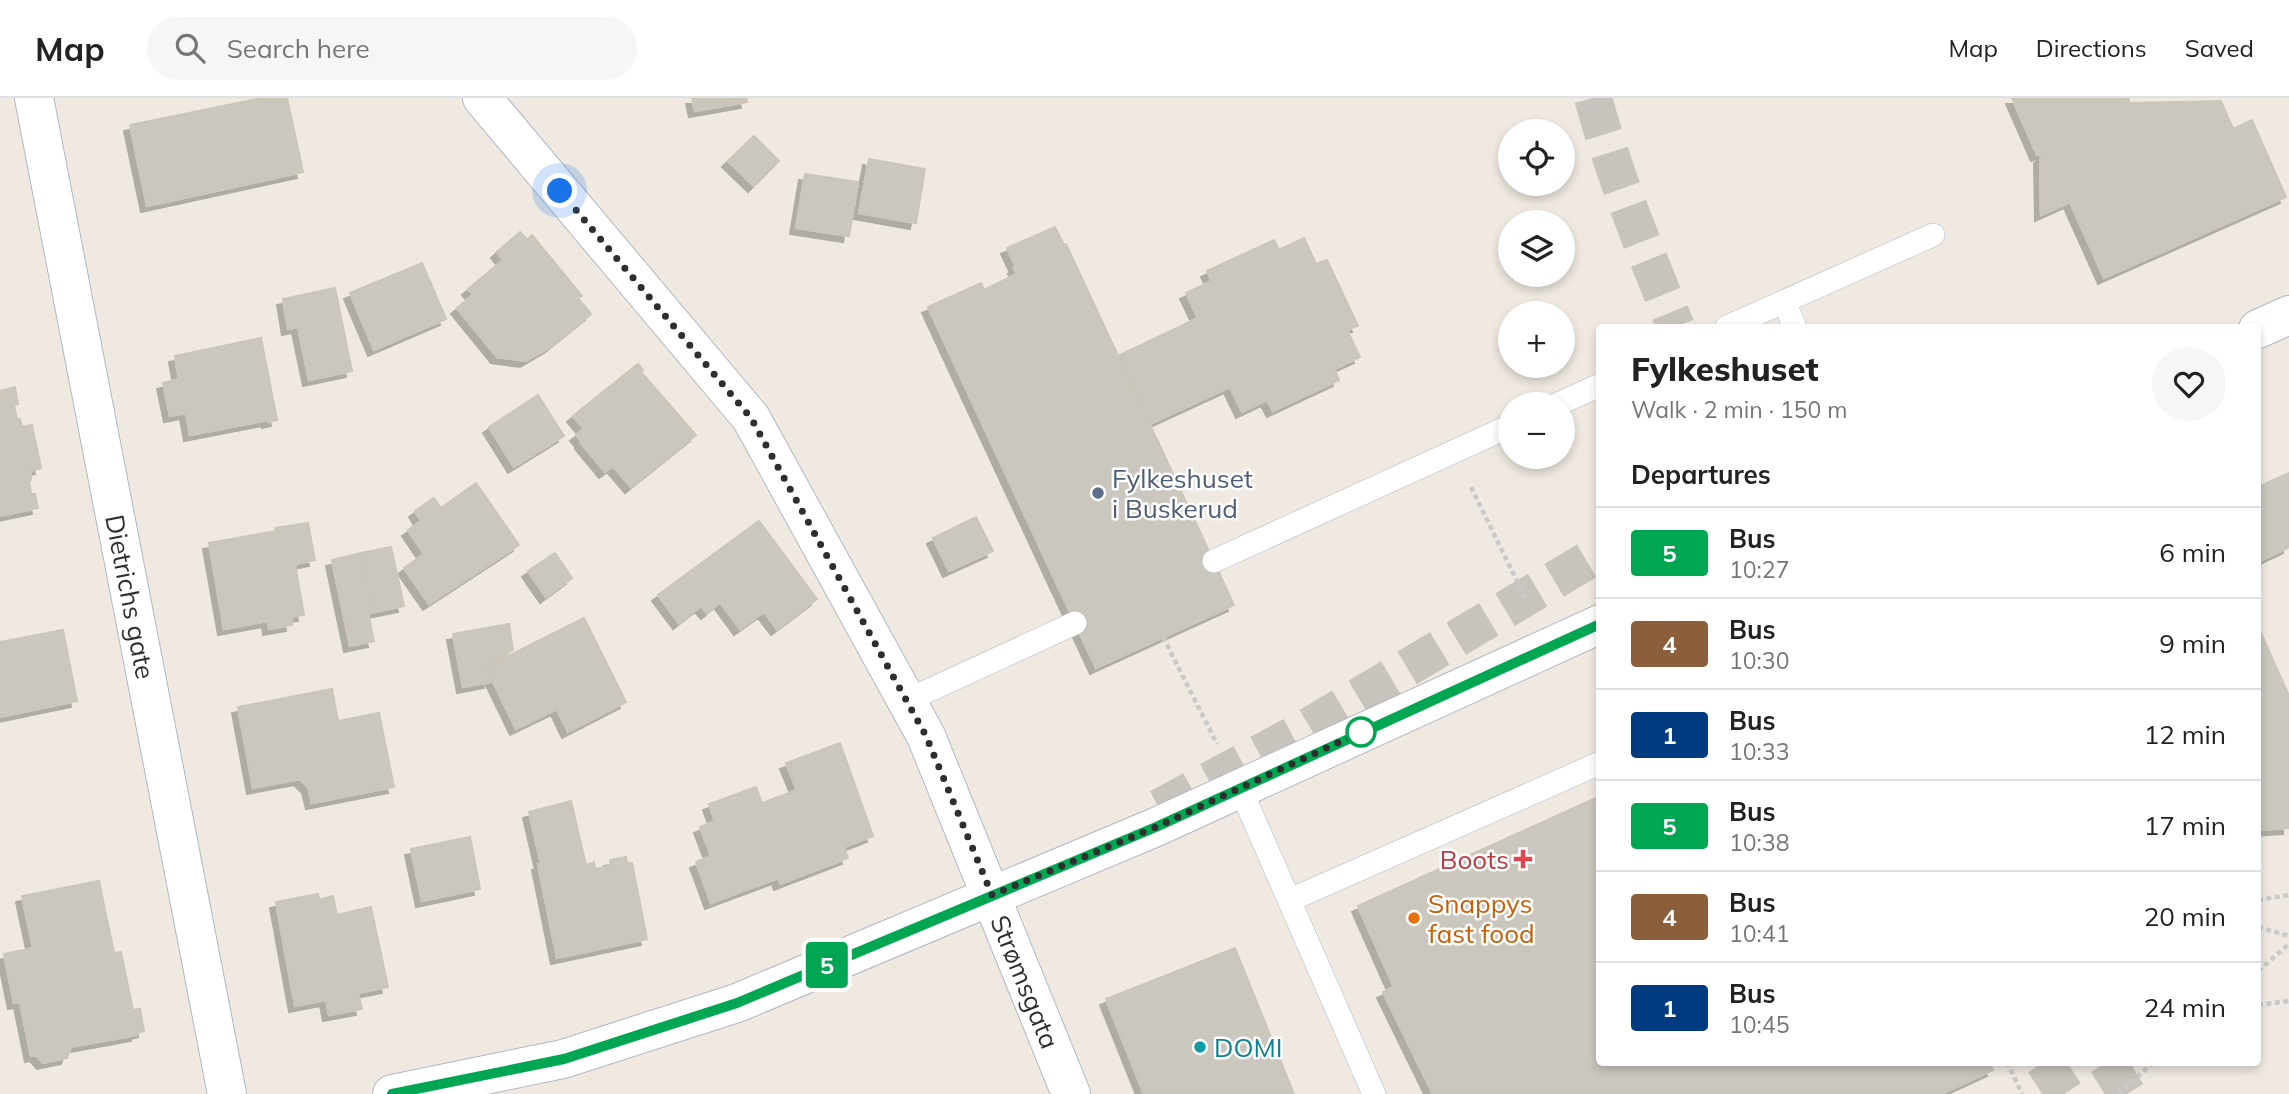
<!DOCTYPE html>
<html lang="en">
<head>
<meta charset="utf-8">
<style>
	:root { --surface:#fff; --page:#f6f6f6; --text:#222; --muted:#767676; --line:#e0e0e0 }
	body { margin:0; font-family:Mulish,sans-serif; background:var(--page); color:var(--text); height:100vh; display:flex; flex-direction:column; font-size:26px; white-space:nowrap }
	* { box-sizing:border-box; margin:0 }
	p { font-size:23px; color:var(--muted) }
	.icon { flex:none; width:38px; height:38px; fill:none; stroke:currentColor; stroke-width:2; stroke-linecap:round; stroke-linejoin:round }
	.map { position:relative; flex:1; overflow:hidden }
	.side { position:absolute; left:1596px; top:226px; width:665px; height:742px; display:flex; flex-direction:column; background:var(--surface); border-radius:7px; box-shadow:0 4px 10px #0003 }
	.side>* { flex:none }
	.badge { padding:0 14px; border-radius:5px; font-size:24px; line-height:46px }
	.tools { position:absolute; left:1498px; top:21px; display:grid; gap:14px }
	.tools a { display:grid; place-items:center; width:77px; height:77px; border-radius:50%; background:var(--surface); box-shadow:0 4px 10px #0003; font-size:35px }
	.you { position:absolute; width:35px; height:35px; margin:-18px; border:5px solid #fff; border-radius:50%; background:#1a73e8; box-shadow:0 0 0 10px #1a73e833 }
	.map>.badge { position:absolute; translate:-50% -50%; box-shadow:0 0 0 4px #fff }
	h2 { padding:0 35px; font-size:26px; line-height:63px }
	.round { display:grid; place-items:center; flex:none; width:74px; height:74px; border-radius:37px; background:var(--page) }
	.head { display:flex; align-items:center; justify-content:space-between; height:119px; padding:0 35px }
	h1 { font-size:33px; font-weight:800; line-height:52px }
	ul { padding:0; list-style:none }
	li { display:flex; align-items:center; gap:21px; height:91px; padding:0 35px; border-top:2px solid var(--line) }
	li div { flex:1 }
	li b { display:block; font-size:26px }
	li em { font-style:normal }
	li .badge { min-width:77px; font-weight:700; text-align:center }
	header { display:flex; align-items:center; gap:42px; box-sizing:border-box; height:98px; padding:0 35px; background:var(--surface); border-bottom:2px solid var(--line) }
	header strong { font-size:33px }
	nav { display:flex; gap:38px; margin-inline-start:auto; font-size:24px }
	.search { width:490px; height:63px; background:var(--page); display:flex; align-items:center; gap:18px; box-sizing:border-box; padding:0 24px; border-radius:38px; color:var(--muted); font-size:26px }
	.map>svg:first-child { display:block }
	.building { fill:#cbc7bf; stroke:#cbc5ba; stroke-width:2; filter:url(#shadow) }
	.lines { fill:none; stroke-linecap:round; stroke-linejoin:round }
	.primary-tunnel { stroke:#c8c4bd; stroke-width:38; stroke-dasharray:38 19; stroke-linecap:butt }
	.service-casing { stroke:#b4b7c1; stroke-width:24 }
	.minor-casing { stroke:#b4b7c1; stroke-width:40 }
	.tertiary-casing { stroke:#b4b7c1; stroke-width:40 }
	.path { stroke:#c9c9c9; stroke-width:4.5; stroke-dasharray:5 3.5; stroke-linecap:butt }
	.service { stroke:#fff; stroke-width:23 }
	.minor { stroke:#fff; stroke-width:38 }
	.tertiary { stroke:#fff; stroke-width:38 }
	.line-casing { stroke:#fff; stroke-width:16 }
	.line { stroke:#00a651; stroke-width:10 }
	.walk { stroke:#2e2e2e; stroke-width:7; stroke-dasharray:0 12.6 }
	.service-dot { fill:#5c6f8a; stroke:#fff; stroke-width:2.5 }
	.stop-dot { fill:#fff; stroke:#00a651; stroke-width:3.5 }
	.health-dot { fill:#e0444e; stroke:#fff; stroke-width:2.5 }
	.food-dot { fill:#e8710a; stroke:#fff; stroke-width:2.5 }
	.culture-dot { fill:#0f9aa8; stroke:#fff; stroke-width:2.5 }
	.labels { text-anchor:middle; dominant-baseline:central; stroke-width:5; stroke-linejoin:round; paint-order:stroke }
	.service-label { font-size:26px; fill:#4e5e75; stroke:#fff; text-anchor:start }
	.street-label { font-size:26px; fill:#2e2e2e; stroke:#fff }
	.health-label { font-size:26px; fill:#be3a42; stroke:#fff; text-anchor:end }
	.food-label { font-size:26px; fill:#c56008; stroke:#fff; text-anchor:start }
	.culture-label { font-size:26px; fill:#0d838f; stroke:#fff; text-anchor:start }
</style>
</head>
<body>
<header>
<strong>Map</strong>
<div class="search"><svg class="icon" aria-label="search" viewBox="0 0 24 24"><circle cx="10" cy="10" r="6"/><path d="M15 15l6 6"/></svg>Search here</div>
<nav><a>Map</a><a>Directions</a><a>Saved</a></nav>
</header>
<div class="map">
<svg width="2289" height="996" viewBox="0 0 2289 996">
	<defs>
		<filter id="shadow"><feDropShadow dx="-6" dy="6" stdDeviation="0" flood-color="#0004"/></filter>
	</defs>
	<rect width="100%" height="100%" fill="#efe9e1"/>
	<path class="building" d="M262,0H287L303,74L147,108L130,27Z
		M692,0H746L747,4L695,13Z
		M2012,0H2128L2130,5L2221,3L2233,31L2252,22L2286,99L2104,180L2070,104L2041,117L2040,59L2048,54V53L2037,57Z
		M754,38L779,63L754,88L728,63Z
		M869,61L925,71L916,125L859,115Z
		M805,76L858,84L849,138L796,130Z
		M1055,129L1064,147L1066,146L1234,507L1096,570L928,209L981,185L984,192L1017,176L1014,170L1016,169L1007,150Z
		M520,134L527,142L532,137L582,198L578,200L591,216L550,249L526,263L497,259L457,210L473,197L468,191L503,162L497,154Z
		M1304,140L1316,166L1327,162L1358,228L1347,232L1360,259L1334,271L1339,282L1273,313L1267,302L1242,314L1230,289L1150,326L1118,258L1198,220L1186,195L1212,183L1207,173L1274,142L1279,152Z
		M422,165L446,221L374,252L350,195Z
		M335,190L352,273L309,282L298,229L288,231L283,201Z
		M261,240L277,322L268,324V322L190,337L186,315L170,318L163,285L179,281L175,258Z
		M638,266L643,272L641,274L696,337L631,389L613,368L605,374L581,345L582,344L576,337L584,331L573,318Z
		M15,289L18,306L14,307L17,321H20L22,329L32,327L41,370L30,373L31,382L29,383L31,396H35L38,410L0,418V293Z
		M538,297L564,338L514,369L489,329Z
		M2289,375V449L2258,464V389Z
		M476,385L519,447L429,506L404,470L424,456L408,432L421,423L415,413L434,400L441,410Z
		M976,419L993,453L949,473L933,440Z
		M759,423L817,501L777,531L764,514L740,531L720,504L707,515L701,508L679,525L658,497Z
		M308,425L315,462L295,466L304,517L291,519L292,527L269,531L268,523L224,531L209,445L276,433L275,430Z
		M391,449L404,508L374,514L361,455Z
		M361,455L374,514L368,515L374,543L350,548L332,462Z
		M555,455L572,480L546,499L528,473Z
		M584,520L626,604L568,634L557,611L516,631L486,569Z
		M509,526L513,552L486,566L490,584L463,589L453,536Z
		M2258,528L2289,598V730L2258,732Z
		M63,532L77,603L0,619V544Z
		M332,591L338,623L379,615L394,689L312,705L308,689L300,681L253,690L238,609Z
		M840,645L873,738L844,749L848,760L780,786L778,780L711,805L696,764L711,758L700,729L715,723L709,706L756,689L762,705L797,692L786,665Z
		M1600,698V964H1989L1993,972L1941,996H1433L1383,894L1394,889L1358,808Z
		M571,703L586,767L594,764L595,771L611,768L610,762L626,759L627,765H632L647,841L557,860L538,766H541L529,714Z
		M470,739L480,791L422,803L411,751Z
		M99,783L114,855L121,854L133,912L140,911L144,933L137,935V937L71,949L67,960L43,965L36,957L31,958L20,904L14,905L4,856L33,850L22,798Z
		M318,796L319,802L333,798L337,817L371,809L388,889L358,895L362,911L329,917L326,902L295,908L276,804Z
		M1235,850L1294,996H1144L1106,901Z"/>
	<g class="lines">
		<path class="primary-tunnel" d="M1593,0C1615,79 1645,154 1676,229
			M1159,710L1303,632L1600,455
			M2044,964L2065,996
			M2107,964L2127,996"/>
		<g class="service-casing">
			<path id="service" d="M1784,204L1795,229
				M1727,229L1933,137
				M1558,306L1600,287
				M1214,463L1510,328
				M906,603L1075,525
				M1240,690L1374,996
				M1290,802L1600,665"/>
		</g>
		<g class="minor-casing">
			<g id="minor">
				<path id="s1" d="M34,0L227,996"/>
				<path id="s2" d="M482,0L751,320L926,638L1071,996"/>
			</g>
		</g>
		<g class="tertiary-casing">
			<path id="tertiary" d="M2258,231L2289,217
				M392,996L563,961L737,905L1156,729L1600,526"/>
		</g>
		<path class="path" d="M1471,389L1527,504
			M1163,539L1217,646
			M2258,802L2289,797
			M2258,829L2289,838
			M2258,873L2289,846
			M2258,907L2289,903
			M2007,964L2022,996
			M2118,996L2154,964"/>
		<use href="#service" class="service"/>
		<use href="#minor" class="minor"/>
		<use href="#tertiary" class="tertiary"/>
	</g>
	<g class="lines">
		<g class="line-casing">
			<path id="line" d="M392,996L564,961L737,905L1156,729L1600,526"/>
		</g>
		<use href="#line" class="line"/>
		<path class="walk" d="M560,93L751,320L926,638L992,797L1156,729L1361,634"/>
	</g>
	<circle class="service-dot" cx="1098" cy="395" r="7"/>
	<circle class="stop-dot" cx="1361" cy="634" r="14"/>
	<path class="health-dot" d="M1519.5 750.5h7v7h7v7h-7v7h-7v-7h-7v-7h7z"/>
	<circle class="food-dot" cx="1414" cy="820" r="7"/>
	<circle class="culture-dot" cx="1200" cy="949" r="7"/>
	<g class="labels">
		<g class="service-label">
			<text x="1112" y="380">Fylkeshuset<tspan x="1112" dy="30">i Buskerud</tspan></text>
		</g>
		<g class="street-label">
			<text stroke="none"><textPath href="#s1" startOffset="508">Dietrichs gate</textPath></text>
			<text stroke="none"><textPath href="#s2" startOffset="1046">Strømsgata</textPath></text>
		</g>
		<g class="health-label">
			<text x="1509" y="761">Boots</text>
		</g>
		<g class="food-label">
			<text x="1428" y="805">Snappys<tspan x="1428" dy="30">fast food</tspan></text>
		</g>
		<g class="culture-label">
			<text x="1214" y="949">DOMI</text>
		</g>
	</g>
</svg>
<div class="tools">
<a><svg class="icon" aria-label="locate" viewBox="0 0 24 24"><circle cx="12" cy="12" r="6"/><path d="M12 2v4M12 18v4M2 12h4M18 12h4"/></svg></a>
<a><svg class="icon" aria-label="layers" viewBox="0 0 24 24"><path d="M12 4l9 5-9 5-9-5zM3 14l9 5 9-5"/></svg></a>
<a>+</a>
<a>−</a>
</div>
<div class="you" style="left:560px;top:93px"></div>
<b class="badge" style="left:827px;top:867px;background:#00a651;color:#fff">5</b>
<section class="side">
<div class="head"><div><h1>Fylkeshuset</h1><p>Walk · 2 min · 150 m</p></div><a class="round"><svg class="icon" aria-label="heart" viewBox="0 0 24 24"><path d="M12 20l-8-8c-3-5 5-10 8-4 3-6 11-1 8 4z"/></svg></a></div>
<h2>Departures</h2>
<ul>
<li><span class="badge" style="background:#00a651;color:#fff">5</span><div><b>Bus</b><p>10:27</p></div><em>6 min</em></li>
<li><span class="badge" style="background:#8b5e3c;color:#fff">4</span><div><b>Bus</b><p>10:30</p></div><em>9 min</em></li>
<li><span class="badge" style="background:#003b80;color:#fff">1</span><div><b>Bus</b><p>10:33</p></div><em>12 min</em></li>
<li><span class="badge" style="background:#00a651;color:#fff">5</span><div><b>Bus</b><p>10:38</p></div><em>17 min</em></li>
<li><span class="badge" style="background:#8b5e3c;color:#fff">4</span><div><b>Bus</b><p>10:41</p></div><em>20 min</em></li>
<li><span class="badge" style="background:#003b80;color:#fff">1</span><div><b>Bus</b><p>10:45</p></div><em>24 min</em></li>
</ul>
</section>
</div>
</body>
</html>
